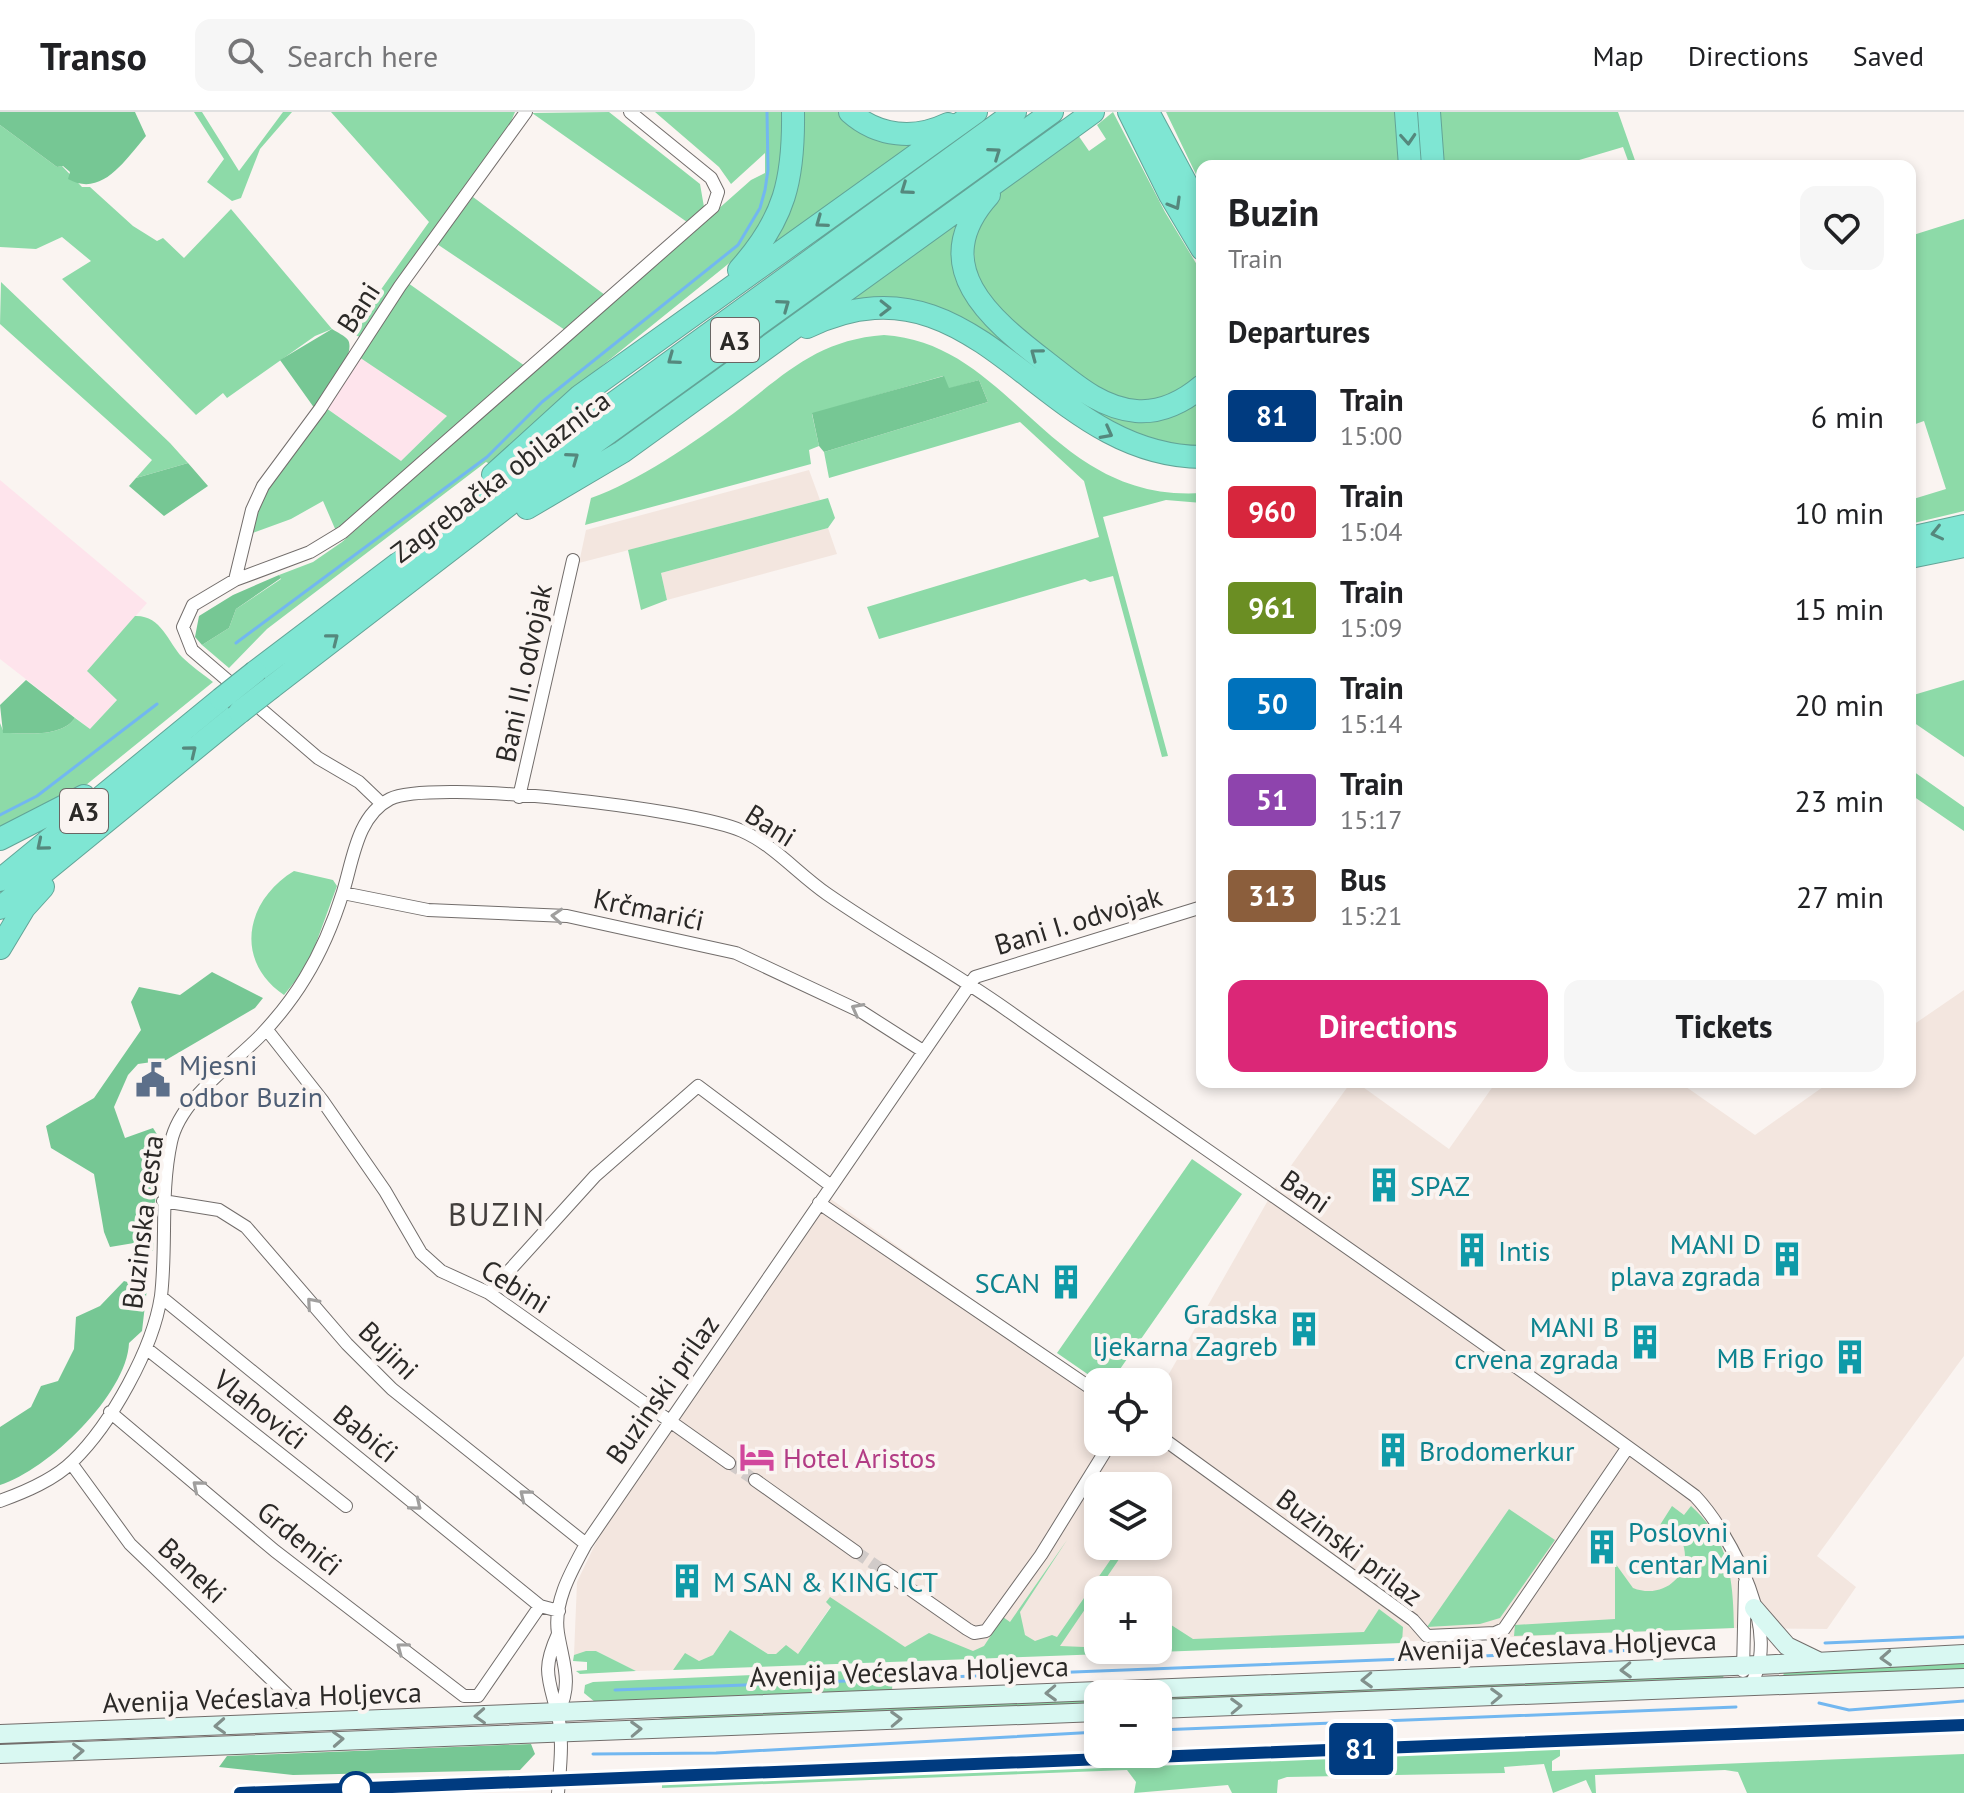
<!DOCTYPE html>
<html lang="en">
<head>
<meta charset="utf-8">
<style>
	:root { --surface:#fff; --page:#f6f6f6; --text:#202124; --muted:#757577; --line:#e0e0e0; --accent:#db2777 }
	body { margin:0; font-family:"PT Sans",sans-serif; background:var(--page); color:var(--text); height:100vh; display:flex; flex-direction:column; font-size:30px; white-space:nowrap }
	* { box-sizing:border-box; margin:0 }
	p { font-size:26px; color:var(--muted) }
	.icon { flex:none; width:44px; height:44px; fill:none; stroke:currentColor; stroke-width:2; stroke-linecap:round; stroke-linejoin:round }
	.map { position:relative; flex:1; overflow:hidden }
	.panel { position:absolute; left:1196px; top:48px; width:720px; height:928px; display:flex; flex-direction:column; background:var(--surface); border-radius:16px; box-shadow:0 4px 12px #0003 }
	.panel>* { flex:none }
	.badge { padding:0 16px; border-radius:6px; font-size:28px; line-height:52px }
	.fabs { position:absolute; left:1084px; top:1256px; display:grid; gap:16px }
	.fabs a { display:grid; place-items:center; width:88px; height:88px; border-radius:16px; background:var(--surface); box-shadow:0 4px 12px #0003; font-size:40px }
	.map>.badge { position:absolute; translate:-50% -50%; box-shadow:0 0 0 4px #fff }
	h2 { padding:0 32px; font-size:30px; line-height:72px }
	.round { display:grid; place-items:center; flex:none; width:84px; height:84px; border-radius:16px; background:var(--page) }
	.summary { display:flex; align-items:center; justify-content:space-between; height:136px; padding:0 32px }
	h1 { font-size:38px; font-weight:700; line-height:60px }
	.button { display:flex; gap:16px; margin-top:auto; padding:16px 32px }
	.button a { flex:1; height:92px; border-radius:16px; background:var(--accent); color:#fff; font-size:32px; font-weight:700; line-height:92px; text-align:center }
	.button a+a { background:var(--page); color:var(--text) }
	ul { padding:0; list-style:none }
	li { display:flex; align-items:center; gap:24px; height:96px; padding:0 32px }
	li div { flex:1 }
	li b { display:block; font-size:30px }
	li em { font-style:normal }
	li .badge { min-width:88px; font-weight:700; text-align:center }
	header { display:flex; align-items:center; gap:48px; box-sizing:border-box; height:112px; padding:0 40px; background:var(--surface); border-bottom:2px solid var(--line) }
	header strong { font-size:38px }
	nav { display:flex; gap:44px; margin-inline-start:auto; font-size:28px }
	.search { width:560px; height:72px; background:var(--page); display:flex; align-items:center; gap:20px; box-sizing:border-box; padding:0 28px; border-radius:16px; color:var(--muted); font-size:30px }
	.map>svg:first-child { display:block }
	.built { fill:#f3e6df; fill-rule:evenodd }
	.industrial { fill:#fee4ec }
	.green { fill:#8ddaa8 }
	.forest { fill:#76c794 }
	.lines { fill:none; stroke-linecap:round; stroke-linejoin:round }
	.stream { stroke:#72b7f0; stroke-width:3 }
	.minor-tunnel { stroke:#d1cbc9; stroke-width:12; stroke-dasharray:12 6; stroke-linecap:butt }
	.minor-casing { stroke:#726d6b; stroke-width:14 }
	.secondary-casing { stroke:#726d6b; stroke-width:20 }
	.motorway-casing { stroke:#62a497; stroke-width:24 }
	.minor { stroke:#fff; stroke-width:12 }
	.secondary { stroke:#d9f8f2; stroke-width:18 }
	.motorway { stroke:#7fe6d3; stroke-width:22 }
	.rail { stroke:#9a9694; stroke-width:3; stroke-dasharray:12 6; stroke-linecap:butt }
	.motorway-bridge-casing { stroke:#62a497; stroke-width:24; stroke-linecap:butt }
	.motorway-bridge { stroke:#7fe6d3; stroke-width:22 }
	.oneway { stroke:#55887d }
	.oneway2 { stroke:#a09f9e }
	.oneway3 { stroke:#82908c }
	.line-casing { stroke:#fff; stroke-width:18 }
	.line { stroke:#003b80; stroke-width:12 }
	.stop-dot { fill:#fff; stroke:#003b80; stroke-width:4 }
	.labels { text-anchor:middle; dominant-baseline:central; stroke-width:8; stroke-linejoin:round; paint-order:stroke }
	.shield { fill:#faf4f1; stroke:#696664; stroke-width:2 }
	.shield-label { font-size:26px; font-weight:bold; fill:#2b2927 }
	.street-label { font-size:28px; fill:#2b2927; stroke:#faf4f1 }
	.service-label { font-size:28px; fill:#4e5e75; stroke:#faf4f1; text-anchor:start }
	.culture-label { font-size:28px; fill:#0d838f; stroke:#faf4f1; text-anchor:start }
	.hotel-label { font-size:28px; fill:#b23c85; stroke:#faf4f1; text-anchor:start }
	.quarter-label { font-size:32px; letter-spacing:2px; fill:#433f3d; stroke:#faf4f1 }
</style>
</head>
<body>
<header>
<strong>Transo</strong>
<div class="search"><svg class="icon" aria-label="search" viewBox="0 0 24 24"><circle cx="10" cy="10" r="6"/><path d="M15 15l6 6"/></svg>Search here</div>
<nav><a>Map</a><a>Directions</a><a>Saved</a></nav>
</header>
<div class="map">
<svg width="1964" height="1681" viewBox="0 0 1964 1681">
	<rect width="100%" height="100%" fill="#faf4f1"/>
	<path class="built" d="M809,358L820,388L579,451L586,418Z
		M828,416L837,442L667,488L661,461Z
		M1964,878V1244L1817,1444L1856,1475L1827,1517L1734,1516L916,1549L831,1494L798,1542H768L730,1518L713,1543L699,1549L685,1542L673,1558L636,1559L596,1539L574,1543L577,1470L601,1420L828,1085L1098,1276V1330H1158V1281L1275,1076L1351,970H1356L1449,1037L1496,970H1679L1755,1023L1830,970H1910V915ZM1098,1374H1158V1434H1098ZM1098,1478H1158V1538H1098Z"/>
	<path class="industrial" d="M360,245L447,304L401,349L326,296Z
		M0,368L147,491L88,559L117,588L90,617L0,547Z"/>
	<path class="green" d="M194,0H202L239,59L283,0H292L260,37L241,86L232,89L207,70L224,47Z
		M331,0H515L505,24L360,225L350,221L429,110Z
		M609,0L700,72L704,95L687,110L532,1Z
		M655,0H784V37L775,92L748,136L567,282L490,352L486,350L267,517L229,556L202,533L229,516L236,497L281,467L279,463L313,450L342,430L751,68L765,61V41L731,72L719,55Z
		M799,0H842L921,28L763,141Z
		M1113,0L1165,100L1202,161V265L1152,292L1101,282L1007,210L976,173L973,123L1000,80L1078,23L1089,39L1106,27L1097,13Z
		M1166,0H1402L1405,54H1202V75Z
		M1435,0H1618L1637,54H1630L1623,35L1559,54H1439Z
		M0,13L57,55L62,54L82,75H90L133,114L157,129L163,126L184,146L231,97L332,217L315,224L227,286L223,281L196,303L62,167L91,149L62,125L36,137L0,135Z
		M473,85L605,183L565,218L437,132Z
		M962,102L965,178L1118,302L1202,281V337L1134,326L961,208L829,198Z
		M1964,107V399L1910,412V388L1946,377L1924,309L1910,314V124Z
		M1,170L170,331L188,351L136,366L152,348L0,212Z
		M408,171L525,254L336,419L323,389L291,407L250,422C260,373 297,335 326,296L401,349L447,304L359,245Z
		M884,223C1013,231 1049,391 1202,381V391L1166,388L1103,405L1168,644L1162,645L1113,464L1090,470L1085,467L879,527L867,495L1099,425L1084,369L1020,310L829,366L824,340L988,290L979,268L948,277L943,264L812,302L819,334L809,338L811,352L585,413L591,386C637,370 695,330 734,301C785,262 817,228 884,223Z
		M828,386L835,406L828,416L661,461L667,488L641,498L628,438Z
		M135,504C161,503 168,530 182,545C191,554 203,562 213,570L86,673L37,705L0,721V611L4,621C25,621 61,626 75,606L90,617L117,588L87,559Z
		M1964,568V645L1910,608V584Z
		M1910,657L1964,695V719L1910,682Z
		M294,759L333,768L337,774L308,853L284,883C233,848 246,788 294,759Z
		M1192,1047L1242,1082L1111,1270H1099L1057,1241Z
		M1672,1394L1684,1403L1691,1394C1730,1429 1733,1467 1734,1516L1514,1524L1515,1513L1615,1507V1451L1633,1476C1666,1489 1696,1459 1681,1427L1660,1413Z
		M1509,1397L1555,1428L1500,1506L1480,1512L1427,1515Z
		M1067,1428L1020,1500L1025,1523L1035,1529L1052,1523L1057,1525L1120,1434H1128L1060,1534L1158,1538V1516L1165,1509L1193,1527L1364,1520L1379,1497L1403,1515L1402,1531L673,1558L685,1541L699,1549L713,1543L730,1518L768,1542H776L786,1533L798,1542L831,1495L826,1490L830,1485L905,1535L929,1521L973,1539L984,1534L1003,1505L1010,1510Z
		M586,1539H596L636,1559L580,1562L576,1559L587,1558V1550L573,1549L574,1543Z
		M1964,1551V1559L1783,1566L1784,1559Z
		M893,1557L892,1580L595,1590L584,1581L585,1573L593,1570Z
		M1724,1562L1723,1566L1158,1590V1584Z
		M1098,1586V1593L644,1609L686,1603Z
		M1560,1632V1644L1552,1649V1659L1964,1642V1681H1747L1738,1660L1725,1658L1595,1663L1596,1681H1592L1586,1668L1553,1681L1544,1652L1504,1655L1505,1661L1287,1665L1278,1668L1277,1681H1232L1228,1673L1134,1681L1136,1670L1127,1658L662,1676V1668Z"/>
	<path class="forest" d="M0,0H135L146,24C125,48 102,86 68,67L70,60L63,54L57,55L0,13Z
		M332,217C337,220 345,224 348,228C357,243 323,284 315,297L280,248Z
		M944,264L949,276L979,268L988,290L824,340L819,334L812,301Z
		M188,351L208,374L164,404L129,374L136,366Z
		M279,463L281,466L236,497L229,516L202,533L195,525L199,504L233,483Z
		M26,568L75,606C61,626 25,621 3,621L0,593Z
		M212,860L263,886L255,896L166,948L138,952L128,963L114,995L125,1026L153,1016L158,1024L153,1139L134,1131L110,1135L104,1120L94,1062L51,1036L46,1014L94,986L141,918L131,890L139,875L180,883Z
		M124,1169L147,1176L142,1219L129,1231C127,1282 48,1358 0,1373V1315L31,1295L41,1274L58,1269L74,1237L76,1205L100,1194Z
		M531,1632L535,1642L520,1658L293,1663L219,1655L227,1644Z"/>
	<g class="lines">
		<path class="stream" d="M236,531L487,345L542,290L738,133L760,96L765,78L768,58L767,0
			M0,703L37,684L157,592
			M1825,1531L1964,1525
			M615,1578L1688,1536
			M1819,1591L1849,1598L1964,1589
			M1158,1618L1736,1595
			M593,1642L716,1641L1098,1620"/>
		<path class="minor-tunnel" d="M729,1351L755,1368
			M856,1440L884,1459"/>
		<g class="minor-casing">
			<path id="minor" d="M235,468L310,440L343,420L713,95L718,80L711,66L630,0
				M519,685L573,448
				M382,692L359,670L318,646L192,538L183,515L193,493L235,468L252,398L263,374L320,297L400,174L526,0
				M343,781L428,798L567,804L736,841L862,900L923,939
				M267,918L322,988L385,1079L421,1141L441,1159L489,1181L729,1351
				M163,1089L219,1098L246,1115L347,1232L392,1277L586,1432
				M819,1091L1098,1281
				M489,1181L595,1064L698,974L830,1073
				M161,1185L540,1494
				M147,1237L346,1394
				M110,1300L275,1439L464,1584H478L540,1494L559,1499
				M1158,1323L1413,1508L1427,1524L1495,1521L1504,1517L1628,1335
				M71,1351L130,1432L295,1590
				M755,1368L856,1440
				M0,1389C25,1380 54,1368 73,1349C111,1312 153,1237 161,1184C167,1133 160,1081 171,1030C180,987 232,953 261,923C277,906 293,886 305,866C321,840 334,809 343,780C353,748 357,704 390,687C433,666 694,697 742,719C774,733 798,762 827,782C886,823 949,857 1007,898C1236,1059 1469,1218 1695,1384C1731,1422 1786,1526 1748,1576
				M884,1459L967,1517L974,1521L986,1519L1041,1443L1111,1330
				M558,1522C542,1557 548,1565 557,1600C564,1623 560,1657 558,1681
				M1743,1559L1745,1470
				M558,1601C573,1571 563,1552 558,1521C553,1490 572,1458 586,1432L975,865L1202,795"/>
		</g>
		<g class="secondary-casing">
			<path id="secondary" d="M1754,1496L1787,1534L1818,1549
				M1158,1597L1964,1566
				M0,1622L1759,1553L1964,1542
				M0,1642L1098,1600"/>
		</g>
		<g class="motorway-casing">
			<path id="motorway" d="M850,0C878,25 915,28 948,12
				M1129,0L1170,83L1202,137
				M1148,0L1202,101
				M1406,0L1410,54
				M1429,0L1433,54
				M989,83C925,154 990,207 1046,250C1073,271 1100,296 1136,299C1161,301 1183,290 1202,274
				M739,158C785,107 794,67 793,0
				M807,215C979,132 1039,344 1202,345
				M493,363L580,284L976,0
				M527,396L622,340L1093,0
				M1910,426L1964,414
				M1910,445L1964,434
				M255,560L523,357L1015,0
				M272,575L515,388L1052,0
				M0,727L84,684
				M0,768L221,587
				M0,796L240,600
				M0,836L24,796L43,775"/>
		</g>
		<use href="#minor" class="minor"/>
		<use href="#secondary" class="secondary"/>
		<use href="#motorway" class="motorway"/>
		<path class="rail" d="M241,1681L1964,1613"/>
		<g class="motorway-bridge-casing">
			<path id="motorway-bridge" d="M221,587L255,560
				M240,600L272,575"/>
		</g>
		<use href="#motorway-bridge" class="motorway-bridge"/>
	</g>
	<defs><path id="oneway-chevron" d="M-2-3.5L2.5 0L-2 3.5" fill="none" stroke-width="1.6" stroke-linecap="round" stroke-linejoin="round" transform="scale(2)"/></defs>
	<g class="oneway">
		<use href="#oneway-chevron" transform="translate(1408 27) rotate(86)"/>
		<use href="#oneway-chevron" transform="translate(995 41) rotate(-35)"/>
		<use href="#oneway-chevron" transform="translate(906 77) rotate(145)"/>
		<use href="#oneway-chevron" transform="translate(1175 92) rotate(60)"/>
		<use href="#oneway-chevron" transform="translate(821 110) rotate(144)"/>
		<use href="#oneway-chevron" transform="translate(784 193) rotate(-36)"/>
		<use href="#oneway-chevron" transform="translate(885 196) rotate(1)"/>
		<use href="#oneway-chevron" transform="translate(1036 242) rotate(-143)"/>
		<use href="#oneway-chevron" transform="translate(673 247) rotate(144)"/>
		<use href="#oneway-chevron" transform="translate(1107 321) rotate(28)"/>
		<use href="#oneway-chevron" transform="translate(573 346) rotate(-36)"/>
		<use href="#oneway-chevron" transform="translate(1937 421) rotate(167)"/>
		<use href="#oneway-chevron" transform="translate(333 527) rotate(-38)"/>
		<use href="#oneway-chevron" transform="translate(191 639) rotate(-39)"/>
		<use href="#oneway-chevron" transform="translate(42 733) rotate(140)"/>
	</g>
	<g class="oneway2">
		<use href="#oneway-chevron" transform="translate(557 804) rotate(-176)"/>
		<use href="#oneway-chevron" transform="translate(857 897) rotate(-152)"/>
		<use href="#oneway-chevron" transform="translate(312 1191) rotate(-131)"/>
		<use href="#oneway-chevron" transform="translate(198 1374) rotate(-140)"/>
		<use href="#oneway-chevron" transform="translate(525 1383) rotate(-141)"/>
		<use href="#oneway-chevron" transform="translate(416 1393) rotate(39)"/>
		<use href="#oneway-chevron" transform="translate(402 1536) rotate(-143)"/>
	</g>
	<g class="oneway3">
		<use href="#oneway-chevron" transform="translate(1886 1546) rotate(177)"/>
		<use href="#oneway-chevron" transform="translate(1626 1558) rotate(178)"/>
		<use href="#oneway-chevron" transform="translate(1367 1568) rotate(178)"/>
		<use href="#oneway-chevron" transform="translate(1051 1581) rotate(178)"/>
		<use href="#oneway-chevron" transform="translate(1496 1584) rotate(-2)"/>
		<use href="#oneway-chevron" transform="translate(1236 1594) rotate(-2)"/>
		<use href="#oneway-chevron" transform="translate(480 1604) rotate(177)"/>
		<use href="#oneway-chevron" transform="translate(896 1607) rotate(-2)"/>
		<use href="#oneway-chevron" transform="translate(220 1614) rotate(177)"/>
		<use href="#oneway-chevron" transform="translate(636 1617) rotate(-2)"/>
		<use href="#oneway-chevron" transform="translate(338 1627) rotate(-3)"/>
		<use href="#oneway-chevron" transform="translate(78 1639) rotate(-3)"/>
	</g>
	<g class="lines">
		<g class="line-casing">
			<path id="line" d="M240,1681L1964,1613"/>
		</g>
		<use href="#line" class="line"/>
	</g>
	<defs>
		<g id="civic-bare" transform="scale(2.76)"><path d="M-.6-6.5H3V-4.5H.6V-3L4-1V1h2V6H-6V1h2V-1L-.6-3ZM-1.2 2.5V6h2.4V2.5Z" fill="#5c6f8a" stroke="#faf4f1" stroke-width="2.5" paint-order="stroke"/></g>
		<g id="building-bare" transform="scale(2.76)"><path d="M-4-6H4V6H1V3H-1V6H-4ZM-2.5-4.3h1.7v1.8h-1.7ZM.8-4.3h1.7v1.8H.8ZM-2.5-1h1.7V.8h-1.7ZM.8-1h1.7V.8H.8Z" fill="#0f9aa8" stroke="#faf4f1" stroke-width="2.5" paint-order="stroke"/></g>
		<g id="hotel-bare" transform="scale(2.76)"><path d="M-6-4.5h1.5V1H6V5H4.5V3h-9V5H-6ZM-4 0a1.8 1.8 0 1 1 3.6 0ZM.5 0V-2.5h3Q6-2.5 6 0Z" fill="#d1479c" stroke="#faf4f1" stroke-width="2.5" paint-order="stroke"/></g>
	</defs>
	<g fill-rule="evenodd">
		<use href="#civic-bare" x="153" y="968"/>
		<use href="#building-bare" x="1384" y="1073"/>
		<use href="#building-bare" x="1472" y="1138"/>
		<use href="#building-bare" x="1787" y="1147"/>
		<use href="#building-bare" x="1066" y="1170"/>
		<use href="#building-bare" x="1304" y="1217"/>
		<use href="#building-bare" x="1645" y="1230"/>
		<use href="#building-bare" x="1850" y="1245"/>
		<use href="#building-bare" x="1393" y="1338"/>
		<use href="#hotel-bare" x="757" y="1345"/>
		<use href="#building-bare" x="1602" y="1435"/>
		<use href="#building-bare" x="687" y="1469"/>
	</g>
	<circle class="stop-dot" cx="356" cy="1677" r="16"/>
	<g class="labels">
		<g class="shield">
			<rect x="711" y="206" width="48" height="44" rx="6"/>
			<rect x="60" y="677" width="48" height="44" rx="6"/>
		</g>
		<g class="shield-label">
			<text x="735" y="228">A3</text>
			<text x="84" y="699">A3</text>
		</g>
		<g class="street-label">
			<text transform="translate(358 195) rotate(-57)">Bani</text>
			<text transform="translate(500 364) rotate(-37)">Zagrebačka obilaznica</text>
			<text transform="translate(523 561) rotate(-78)">Bani II. odvojak</text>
			<text transform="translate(771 713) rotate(32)">Bani</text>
			<text transform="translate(649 797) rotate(12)">Krčmarići</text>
			<text transform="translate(1078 808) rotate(-17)">Bani I. odvojak</text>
			<text transform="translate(1306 1079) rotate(35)">Bani</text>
			<text transform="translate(142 1110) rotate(-83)">Buzinska cesta</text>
			<text transform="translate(516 1174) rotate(32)">Cebini</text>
			<text transform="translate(389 1238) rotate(44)">Bujini</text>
			<text transform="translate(662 1277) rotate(-55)">Buzinski prilaz</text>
			<text transform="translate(261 1297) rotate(38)">Vlahovići</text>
			<text transform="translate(366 1321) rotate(39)">Babići</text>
			<text transform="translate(300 1426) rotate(39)">Grdenići</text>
			<text transform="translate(1350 1435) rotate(37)">Buzinski prilaz</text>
			<text transform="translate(193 1458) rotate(43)">Baneki</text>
			<text transform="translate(1557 1533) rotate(-2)">Avenija Većeslava Holjevca</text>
			<text transform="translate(909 1559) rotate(-2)">Avenija Većeslava Holjevca</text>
			<text transform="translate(262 1585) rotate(-2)">Avenija Većeslava Holjevca</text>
		</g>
		<g class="service-label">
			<text x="179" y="952">Mjesni<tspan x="179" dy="32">odbor Buzin</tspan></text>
		</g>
		<g class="culture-label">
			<text x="1410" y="1073">SPAZ</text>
			<text x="1761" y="1131" text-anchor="end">MANI D<tspan x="1761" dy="32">plava zgrada</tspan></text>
			<text x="1498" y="1138">Intis</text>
			<text x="1040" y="1170" text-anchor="end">SCAN</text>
			<text x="1278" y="1201" text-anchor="end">Gradska<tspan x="1278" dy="32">ljekarna Zagreb</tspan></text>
			<text x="1619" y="1214" text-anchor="end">MANI B<tspan x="1619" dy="32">crvena zgrada</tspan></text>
			<text x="1824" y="1245" text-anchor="end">MB Frigo</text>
			<text x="1419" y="1338">Brodomerkur</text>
			<text x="1628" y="1419">Poslovni<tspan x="1628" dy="32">centar Mani</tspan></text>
			<text x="713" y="1469">M SAN &amp; KING ICT</text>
		</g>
		<g class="hotel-label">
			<text x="783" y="1345">Hotel Aristos</text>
		</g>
		<g class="quarter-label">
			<text x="497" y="1102">BUZIN</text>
		</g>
	</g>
</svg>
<div class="fabs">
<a><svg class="icon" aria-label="locate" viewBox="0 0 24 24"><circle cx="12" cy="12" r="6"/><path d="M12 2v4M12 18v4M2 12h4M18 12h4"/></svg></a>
<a><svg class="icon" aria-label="layers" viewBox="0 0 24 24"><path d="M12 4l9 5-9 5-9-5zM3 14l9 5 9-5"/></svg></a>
<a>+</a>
<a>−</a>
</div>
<b class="badge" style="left:1361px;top:1637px;background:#003b80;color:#fff">81</b>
<section class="panel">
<div class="summary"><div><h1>Buzin</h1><p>Train</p></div><a class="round"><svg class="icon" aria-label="heart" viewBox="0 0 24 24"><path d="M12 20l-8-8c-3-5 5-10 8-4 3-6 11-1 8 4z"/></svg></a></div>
<h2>Departures</h2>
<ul>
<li><span class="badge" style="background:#003b80;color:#fff">81</span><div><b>Train</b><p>15:00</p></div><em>6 min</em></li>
<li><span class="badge" style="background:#d7263d;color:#fff">960</span><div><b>Train</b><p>15:04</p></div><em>10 min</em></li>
<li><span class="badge" style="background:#6b8e23;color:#fff">961</span><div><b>Train</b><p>15:09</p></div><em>15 min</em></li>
<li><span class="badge" style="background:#0072bc;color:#fff">50</span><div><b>Train</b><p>15:14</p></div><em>20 min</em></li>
<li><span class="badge" style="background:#8e44ad;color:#fff">51</span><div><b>Train</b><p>15:17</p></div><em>23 min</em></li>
<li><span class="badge" style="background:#8b5e3c;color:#fff">313</span><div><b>Bus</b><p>15:21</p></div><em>27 min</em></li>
</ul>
<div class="button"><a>Directions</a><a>Tickets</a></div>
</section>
</div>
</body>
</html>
